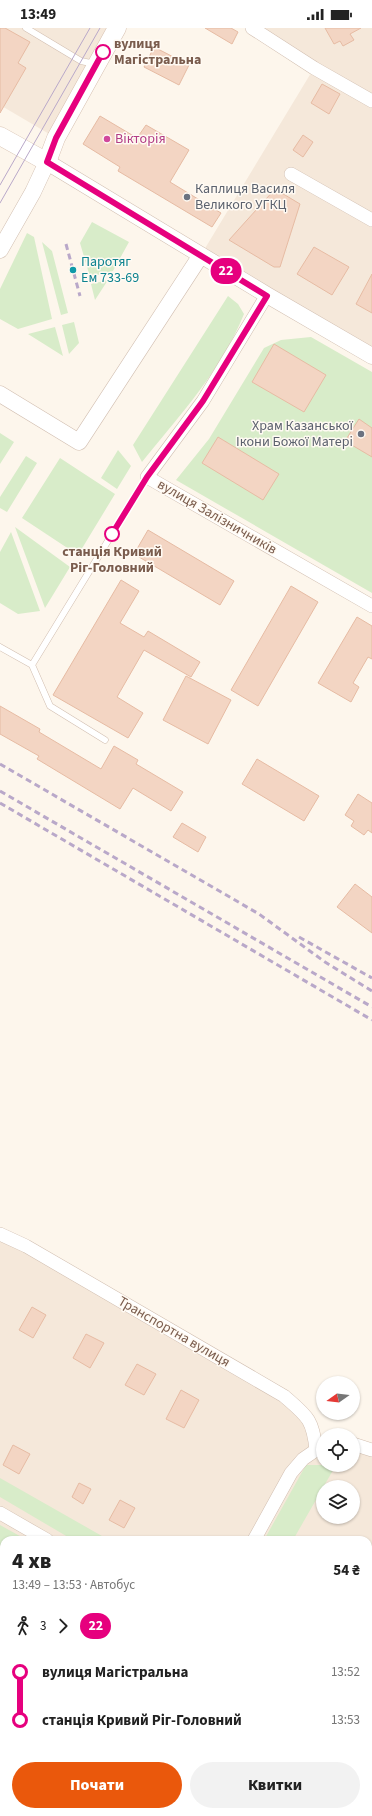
<!DOCTYPE html>
<html lang="uk">
<head>
<meta charset="utf-8">
<style>
	:root { --surface:#fff; --page:#f2f2f2; --text:#222; --muted:#767676; --accent:#ea580c }
	body { margin:0; font-family:"Source Sans 3",sans-serif; background:var(--page); color:var(--text); height:100vh; display:flex; flex-direction:column; font-size:15px; white-space:nowrap }
	* { box-sizing:border-box; margin:0 }
	p { font-size:13px; color:var(--muted) }
	.icon { flex:none; width:22px; height:22px; fill:none; stroke:currentColor; stroke-width:2; stroke-linecap:round; stroke-linejoin:round }
	.map { position:relative; flex:1; overflow:hidden }
	.side { position:absolute; left:0px; top:1508px; width:372px; height:280px; display:flex; flex-direction:column; background:var(--surface); border-radius:12px 12px 0 0; box-shadow:0 1px 3px #0004 }
	.side>* { flex:none }
	.badge { padding:0 8px; border-radius:13px; font-size:14px; line-height:26px }
	.needle { width:26px; rotate:256deg }
	.buttons { position:absolute; left:316px; top:1348px; display:grid; gap:8px }
	.buttons a { display:grid; place-items:center; width:44px; height:44px; border-radius:50%; background:var(--surface); box-shadow:0 1px 3px #0004; font-size:20px }
	.map>.badge { position:absolute; translate:-50% -50%; box-shadow:0 0 0 2px #fff }
	.legs { display:flex; align-items:center; gap:6px; height:44px; padding:0 12px; font-size:13px }
	.legs p { margin-inline-start:auto }
	.head { display:flex; align-items:center; justify-content:space-between; height:68px; padding:0 12px }
	h1 { font-size:22px; font-weight:800; line-height:30px }
	.cta { display:flex; gap:8px; margin-top:auto; padding:8px 12px }
	.cta a { flex:1; height:46px; border-radius:24px; background:var(--accent); color:#fff; font-size:16px; font-weight:800; line-height:46px; text-align:center }
	.cta a+a { background:var(--page); color:var(--text) }
	ul { padding:0 12px; list-style:none }
	li { display:flex; align-items:center; gap:14px; height:48px; font-size:15px }
	li i { display:grid; place-items:center; width:6px; height:100%; margin:0 5px; background:currentColor }
	li i::after { content:''; width:10px; height:10px; margin:-5px; border:3px solid; border-radius:50%; background:var(--surface) }
	li p { margin-inline-start:auto }
	li:first-child i { background:linear-gradient(#0000 50%,currentColor 0) }
	li:last-child i { background:linear-gradient(currentColor 50%,#0000 0) }
	.status { display:flex; justify-content:space-between; align-items:center; height:28px; padding:0 20px; background:var(--surface); direction:ltr }
	.status svg { height:11px; fill:currentColor }
	.map>svg:first-child { display:block }
	.residential { fill:#f5e8da; fill-rule:evenodd }
	.green { fill:#d8ecc9 }
	.building { fill:#f3d5c3; stroke:#e6bba3 }
	.lines { fill:none; stroke-linecap:round; stroke-linejoin:round }
	.service-casing { stroke:#d1beb0; stroke-width:7 }
	.minor-casing { stroke:#d1beb0; stroke-width:14 }
	.tertiary-casing { stroke:#d1beb0; stroke-width:17 }
	.secondary-casing { stroke:#d6c0b0; stroke-width:19 }
	.service { stroke:#fff; stroke-width:6 }
	.minor { stroke:#fff; stroke-width:13 }
	.tertiary { stroke:#fff; stroke-width:16 }
	.secondary { stroke:#fff; stroke-width:18 }
	.tram { stroke:#b9a8c9; stroke-width:1 }
	.rail { stroke:#b9a8c9; stroke-width:3; stroke-dasharray:6 4; stroke-linecap:butt }
	.line-1-casing { stroke:#fff; stroke-width:9 }
	.line-1 { stroke:#e6007e; stroke-width:6 }
	.stop-1-dot { fill:#fff; stroke:#e6007e; stroke-width:2 }
	.hotel-dot { fill:#d1479c; stroke:#fffaf3; stroke-width:1.5 }
	.worship-dot { fill:#6b7280; stroke:#fffaf3; stroke-width:1.5 }
	.culture-dot { fill:#0f9aa8; stroke:#fffaf3; stroke-width:1.5 }
	.labels { text-anchor:middle; dominant-baseline:central; stroke-width:3; stroke-linejoin:round; paint-order:stroke }
	.stop-label { font-size:14px; font-weight:bold; fill:#7a5c4d; stroke:#fffaf3; text-anchor:start }
	.hotel-label { font-size:14px; fill:#b23c85; stroke:#fffaf3; text-anchor:start }
	.worship-label { font-size:14px; fill:#5b616d; stroke:#fffaf3; text-anchor:start }
	.culture-label { font-size:14px; fill:#0d838f; stroke:#fffaf3; text-anchor:start }
	.street-label { font-size:14px; fill:#7a5c4d; stroke:#fffaf3 }
</style>
</head>
<body>
<div class="status"><b>13:49</b><svg viewBox="0 0 49 12"><path d="M0 12V9h3v3zM5 12V6h3v6zM10 12V3h3v9zM15 12V0h3v12zM26 1h20v11H26zM47 4h2v5h-2z"/></svg></div>
<div class="map">
<svg width="372" height="1788" viewBox="0 0 372 1788">
	<rect width="100%" height="100%" fill="#fdf6ec"/>
	<path class="residential" d="M0,0H117L56,110L0,77Z
		M252,0H372V328L201,227L314,40Z
		M0,1206L284,1368L323,1420V1437H353V1416L372,1422V1788H0ZM323,1459H353V1489H323ZM4,1512H368V1784H4Z"/>
	<path class="green" d="M92,194L129,214L113,243L90,249L80,215Z
		M27,205L34,209L52,291L18,301L0,291V261Z
		M42,214L52,223L68,285L61,287Z
		M108,252L95,272L91,256Z
		M228,268L238,276L244,286C221,343 180,387 142,434L133,417Z
		M74,294L79,315L69,326L62,297Z
		M55,299L63,328L28,306Z
		M311,309L372,344V565L176,452L209,411L264,320L281,312Z
		M0,405L14,414L0,436Z
		M118,422L131,438L117,461L101,450Z
		M26,428L37,435L7,484L0,480V469Z
		M60,430L115,466L78,527L22,490Z
		M15,499L70,539L45,580Z
		M11,504L40,583L18,586L0,575V524Z
		M306,1437H336L293,1512H264Z
		M0,1450L109,1512H73L0,1469Z
		M0,1497L27,1512H4V1523L0,1521Z
		M4,1650V1677L0,1678V1651Z
		M368,1705L372,1708V1734L368,1732Z"/>
	<path class="building" d="M0,0H5L30,14L18,35L26,40L0,85Z
		M205,0H231L238,4L232,16Z
		M325,0H361L350,6L354,12L343,18L340,13L334,16Z
		M154,19L189,37L179,57L144,39Z
		M322,56L340,66L329,86L311,75Z
		M100,88L137,110L146,97L189,122L170,154L221,185L212,199L118,143L120,139L83,116Z
		M303,107L313,114L303,129L293,122Z
		M275,161L300,176L280,239H274L229,212Z
		M314,219L349,239L332,267L297,246Z
		M372,246V285L356,276Z
		M274,316L326,347L304,384L252,354Z
		M359,391L372,400V429L345,413Z
		M218,409L279,446L263,472L202,435Z
		M148,502L234,553L220,577L134,526Z
		M121,552L139,563L120,595L144,609L148,603L200,634L191,649L144,622L117,669L143,685L128,710L53,667Z
		M291,558L318,574L258,678L231,662Z
		M357,589L372,598V631L368,629L353,655L359,659L351,674L318,655Z
		M186,648L231,672L208,716L163,692Z
		M0,678L40,701L39,704L101,741L114,718L138,732L136,736L183,764L171,783L133,760L120,781L37,731L39,728L0,706Z
		M257,731L319,768L304,793L242,756Z
		M358,766L372,775V805L368,802L364,807L351,798L354,793L345,787Z
		M182,795L206,809L198,824L173,809Z
		M355,856L372,869V905L337,879Z
		M32,1279L46,1287L33,1310L19,1302Z
		M86,1306L104,1315L90,1340L73,1330Z
		M137,1336L156,1346L144,1367L125,1357Z
		M181,1362L199,1372L184,1400L166,1391Z
		M13,1417L30,1426L19,1446L3,1437Z
		M79,1455L91,1461L83,1476L72,1469Z
		M120,1472L135,1480L124,1500L109,1492Z"/>
	<g class="lines">
		<g class="service-casing">
			<path id="service" d="M26,0L81,33L95,36
				M0,619L32,637L50,678L105,712
				M32,637L147,449"/>
		</g>
		<g class="minor-casing">
			<path id="minor" d="M252,0L314,40L372,73
				M291,146L372,192
				M267,267L203,373L147,449L372,578
				M0,1206L26,1218L284,1368C307,1388 313,1391 316,1422L323,1420
				M353,1416L372,1422
				M0,1485L47,1512
				M254,1512L291,1445L303,1431L316,1422
				M0,1687L4,1685
				M368,1697L372,1700
				M88,1784L90,1788"/>
		</g>
		<g class="tertiary-casing">
			<path id="tertiary" d="M0,222L33,164L47,134L267,267L372,328
				M0,366L79,414L201,227"/>
		</g>
		<g class="secondary-casing">
			<path id="secondary" d="M0,108L47,134L56,110L117,0"/>
		</g>
		<use href="#service" class="service"/>
		<use href="#minor" class="minor"/>
		<use href="#tertiary" class="tertiary"/>
		<use href="#secondary" class="secondary"/>
		<path class="tram" d="M0,157L90,0
			M0,175L100,0"/>
		<path class="rail" d="M66,216L80,268
			M0,736L259,886L325,934L372,963
			M0,763L372,979
			M0,775L372,992
			M299,909L372,950"/>
	</g>
	<g class="lines">
		<g class="line-1-casing">
			<path id="line-1" d="M103,24L56,110L47,134L267,268L203,373L147,449L112,506"/>
		</g>
		<use href="#line-1" class="line-1"/>
	</g>
	<g class="stop-1-dot">
		<circle cx="103" cy="24" r="7"/>
		<circle cx="112" cy="506" r="7"/>
	</g>
	<circle class="hotel-dot" cx="107" cy="111" r="4"/>
	<g class="worship-dot">
		<circle cx="187" cy="169" r="4"/>
		<circle cx="361" cy="406" r="4"/>
	</g>
	<circle class="culture-dot" cx="73" cy="242" r="4"/>
	<g class="labels">
		<g class="stop-label">
			<text x="114" y="16">вулиця<tspan x="114" dy="16">Магістральна</tspan></text>
			<text x="112" y="524" text-anchor="middle">станція Кривий<tspan x="112" dy="16">Ріг-Головний</tspan></text>
		</g>
		<g class="hotel-label">
			<text x="115" y="111">Вікторія</text>
		</g>
		<g class="worship-label">
			<text x="195" y="161">Каплиця Василя<tspan x="195" dy="16">Великого УГКЦ</tspan></text>
			<text x="353" y="398" text-anchor="end">Храм Казанської<tspan x="353" dy="16">Ікони Божої Матері</tspan></text>
		</g>
		<g class="culture-label">
			<text x="81" y="234">Паротяг<tspan x="81" dy="16">Ем 733-69</tspan></text>
		</g>
		<g class="street-label">
			<text transform="translate(217 489) rotate(30)">вулиця Залізничників</text>
			<text transform="translate(174 1304) rotate(30)">Транспортна вулиця</text>
		</g>
	</g>
</svg>
<div class="buttons">
<a><svg class="needle" viewBox="-14 -14 28 28"><path d="M0-13l5 13h-10z" fill="#e53935"/><path d="M0 13l5-13h-10z" fill="#767676"/></svg></a>
<a><svg class="icon" aria-label="locate" viewBox="0 0 24 24"><circle cx="12" cy="12" r="6"/><path d="M12 2v4M12 18v4M2 12h4M18 12h4"/></svg></a>
<a><svg class="icon" aria-label="layers" viewBox="0 0 24 24"><path d="M12 4l9 5-9 5-9-5zM3 14l9 5 9-5"/></svg></a>
</div>
<b class="badge" style="left:226px;top:243px;background:#e6007e;color:#fff">22</b>
<section class="side">
<div class="head"><div><h1>4 хв</h1><p>13:49 – 13:53 · Автобус</p></div><b>54 ₴</b></div>
<div class="legs"><svg class="icon" aria-label="walk" viewBox="0 0 24 24"><circle cx="13" cy="4" r="2"/><path d="M13 8l-2 6 4 7M11 14l-3 7M7 12l3-4h3l4 4"/></svg>3<svg class="icon" aria-label="forward" viewBox="0 0 24 24"><path d="M9 5l7 7-7 7"/></svg><b class="badge" style="background:#e6007e;color:#fff">22</b></div>
<ul>
<li><i style="color:#e6007e"></i><b>вулиця Магістральна</b><p>13:52</p></li>
<li><i style="color:#e6007e"></i><b>станція Кривий Ріг-Головний</b><p>13:53</p></li>
</ul>
<div class="cta"><a>Почати</a><a>Квитки</a></div>
</section>
</div>
</body>
</html>
